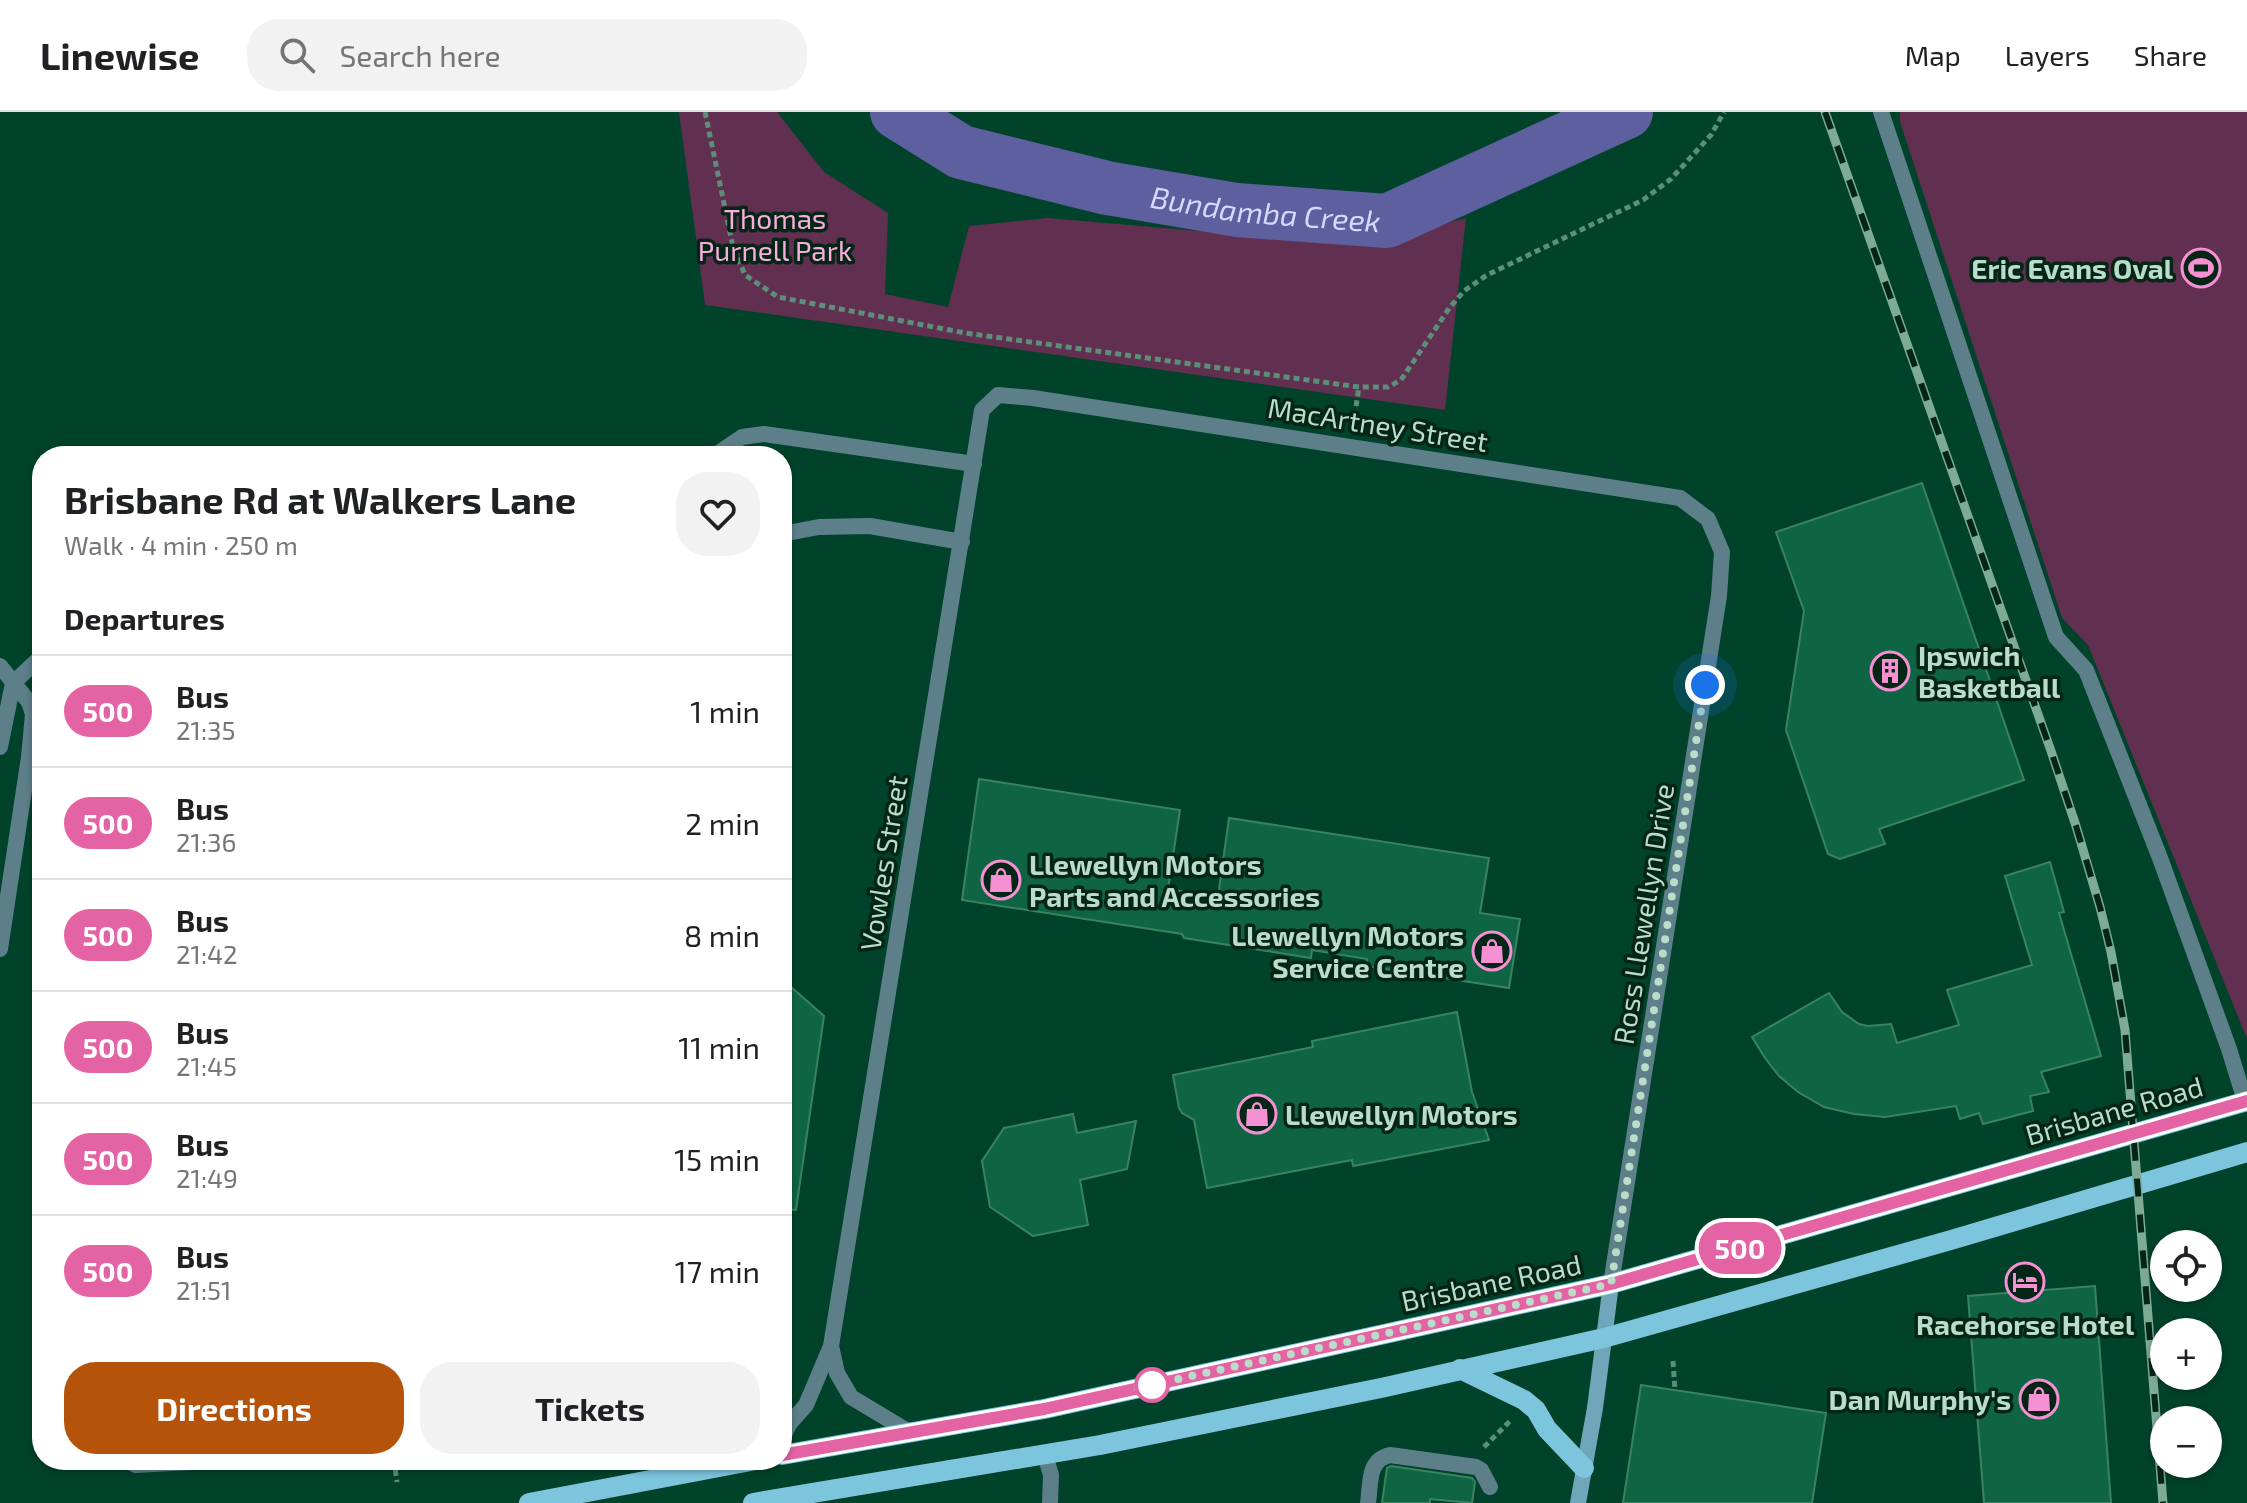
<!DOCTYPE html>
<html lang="en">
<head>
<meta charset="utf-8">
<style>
	:root { --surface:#fff; --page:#f2f2f2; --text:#202124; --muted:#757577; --line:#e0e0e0; --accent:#b45309 }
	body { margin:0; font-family:"Exo 2",sans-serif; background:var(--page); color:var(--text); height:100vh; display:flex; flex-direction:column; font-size:30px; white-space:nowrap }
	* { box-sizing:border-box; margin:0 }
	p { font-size:26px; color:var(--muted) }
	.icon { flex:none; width:44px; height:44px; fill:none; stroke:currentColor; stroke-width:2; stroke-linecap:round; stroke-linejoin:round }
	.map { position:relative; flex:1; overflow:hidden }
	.drawer { position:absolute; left:32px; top:334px; width:760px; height:1024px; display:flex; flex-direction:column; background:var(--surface); border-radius:32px; box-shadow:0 2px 6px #0004 }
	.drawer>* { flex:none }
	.badge { padding:0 16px; border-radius:26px; font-size:28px; line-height:52px }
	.controls { position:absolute; left:2150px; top:1118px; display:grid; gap:16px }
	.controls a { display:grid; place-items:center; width:72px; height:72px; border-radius:50%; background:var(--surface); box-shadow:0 2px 6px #0004; font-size:40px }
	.you { position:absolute; width:40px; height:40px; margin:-20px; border:6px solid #fff; border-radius:50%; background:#1a73e8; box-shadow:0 0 0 12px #1a73e833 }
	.map>.badge { position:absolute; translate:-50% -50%; box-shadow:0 0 0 4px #fff }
	h2 { padding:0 32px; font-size:30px; line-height:72px }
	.round { display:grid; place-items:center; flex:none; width:84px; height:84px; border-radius:32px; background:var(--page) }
	.overview { display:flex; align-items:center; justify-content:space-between; height:136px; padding:0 32px }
	h1 { font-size:38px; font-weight:700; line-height:60px }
	.cta { display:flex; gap:16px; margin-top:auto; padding:16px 32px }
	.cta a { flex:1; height:92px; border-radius:32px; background:var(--accent); color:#fff; font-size:32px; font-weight:700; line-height:92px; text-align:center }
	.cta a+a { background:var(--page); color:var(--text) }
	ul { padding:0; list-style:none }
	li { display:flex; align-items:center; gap:24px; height:112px; padding:0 32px; border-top:2px solid var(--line) }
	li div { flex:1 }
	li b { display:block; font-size:30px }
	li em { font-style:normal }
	li .badge { min-width:88px; font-weight:700; text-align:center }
	header { display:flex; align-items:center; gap:48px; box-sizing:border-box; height:112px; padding:0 40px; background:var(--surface); border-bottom:2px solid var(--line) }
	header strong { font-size:38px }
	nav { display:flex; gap:44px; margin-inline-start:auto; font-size:28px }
	.search { width:560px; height:72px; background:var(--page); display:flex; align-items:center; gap:20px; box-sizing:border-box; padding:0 28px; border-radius:32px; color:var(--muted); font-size:30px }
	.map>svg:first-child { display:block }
	.green { fill:#612f50 }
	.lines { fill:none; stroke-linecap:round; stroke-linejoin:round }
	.river { stroke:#5d5f9e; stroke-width:54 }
	.building { fill:#0f6443; stroke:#388461; stroke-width:2 }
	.path { stroke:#5c8f79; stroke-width:5; stroke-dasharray:6 4; stroke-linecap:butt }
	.service { stroke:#5d7f8a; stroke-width:16 }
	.minor { stroke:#5d7f8a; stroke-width:16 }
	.secondary { stroke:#70a6b9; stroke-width:16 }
	.primary { stroke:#7dc5dd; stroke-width:20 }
	.rail-casing { stroke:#7eab96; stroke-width:9 }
	.rail { stroke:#052517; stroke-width:6; stroke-dasharray:18; stroke-linecap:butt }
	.line-casing { stroke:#fff; stroke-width:18 }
	.line { stroke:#e463a4; stroke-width:12 }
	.walk { stroke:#b9ddc9; stroke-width:8; stroke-dasharray:0 14.4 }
	.stop-dot { fill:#fff; stroke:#e463a4; stroke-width:4 }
	.labels { text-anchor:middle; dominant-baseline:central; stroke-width:7; stroke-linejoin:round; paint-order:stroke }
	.park-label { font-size:28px; fill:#f7aedc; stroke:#052517 }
	.poi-label { font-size:28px; font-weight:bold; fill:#b9ddc9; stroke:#052517; text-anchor:end }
	.street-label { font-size:28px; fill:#b9ddc9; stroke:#052517 }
	.water-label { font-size:30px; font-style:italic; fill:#d6d9ff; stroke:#052517 }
</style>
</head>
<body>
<header>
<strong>Linewise</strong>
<div class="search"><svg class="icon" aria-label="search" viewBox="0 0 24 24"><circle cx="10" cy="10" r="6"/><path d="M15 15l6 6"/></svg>Search here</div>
<nav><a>Map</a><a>Layers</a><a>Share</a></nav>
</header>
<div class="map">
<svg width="2247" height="1391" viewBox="0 0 2247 1391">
	<rect width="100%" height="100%" fill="#00422a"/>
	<path class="green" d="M679,0H777L824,60L888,101L885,182L948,195L969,114L1048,106L1363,133L1466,106L1445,298L705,193Z
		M1900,0H2247V927L2088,533L2062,506L1900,10Z"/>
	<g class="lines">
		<path class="river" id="s1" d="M897,0L961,40L1107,76L1237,98L1387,109L1626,0"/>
	</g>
	<path class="building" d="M1922,371L2024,668L1879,717L1885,732L1840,747L1828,742L1786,618L1804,499L1776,420Z
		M979,667L1180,698L1168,777L1218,785L1229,706L1489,746L1480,801L1520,807L1509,876L1366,854L1367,847L1312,838L1311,846L1184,826L1182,822L962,788Z
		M2050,750L2064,800L2059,801L2101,944L2041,960L2049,980L2030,984L2033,999L1983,1012L1979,1001L1960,1007L1956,994L1885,1005L1854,1002L1824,995L1798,980L1779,964L1765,946L1752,925L1829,881L1842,900L1859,912L1868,914L1891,912L1897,931L1959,913L1947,878L2032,853L2005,764Z
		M782,867L824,904L796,1098L782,1097Z
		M1457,900L1472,980L1489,1028L1353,1054L1352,1048L1207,1076L1194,1008L1182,1001L1179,996L1173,963L1313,935L1312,929Z
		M1073,1002L1077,1021L1136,1009L1127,1057L1080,1068L1088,1113L1033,1124L990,1095L982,1049L1004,1016Z
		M2095,1174L2111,1391H1984L1968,1184Z
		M1641,1273L1826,1301L1812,1391H1623Z
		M1391,1354L1472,1366L1475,1370L1472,1391L1430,1387V1391H1382L1387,1356Z"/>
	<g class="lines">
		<path class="path" d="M705,0L733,135L745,163L778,185L965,221L1359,275H1388L1401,268L1450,195L1464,179L1487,163L1643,88L1671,67L1711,23L1724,0
			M1353,314L1359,275
			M1673,1249L1675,1278
			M1484,1335L1511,1308
			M394,1348L397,1370"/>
		<path class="service" d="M1881,0L2056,525L2086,558L2160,746L2229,937L2245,989
			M714,344L742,325L764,322L974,352
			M782,422L819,415L870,414L962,430
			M13,571L42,544
			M126,1348L136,1353L229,1348
			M1368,1391C1371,1372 1367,1348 1390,1343L1476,1355L1481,1358L1490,1375"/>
		<path class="minor" d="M0,554L29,590L33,602L29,645L0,837
			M0,635L13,571
			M831,1234L837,1261L851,1285L911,1321
			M782,1326L790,1311L806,1293L831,1234L982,298L998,283L1033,286L1680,386L1708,407L1722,440L1719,484L1611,1172
			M1045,1343L1051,1363L1050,1391"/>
		<path class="secondary" d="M1578,1391L1595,1296L1611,1172"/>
		<path class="primary" d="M1460,1257L1524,1288L1536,1298L1547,1317L1584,1356
			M782,1343L1044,1297L1611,1172L2247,989
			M529,1391L756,1348
			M753,1391L1100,1333L1381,1276L1604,1226L1951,1128L2247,1040"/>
		<g class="rail-casing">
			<path id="rail" d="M1825,0L2051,639L2076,714L2100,795L2111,840L2125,918L2163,1391"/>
		</g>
		<use href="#rail" class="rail"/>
	</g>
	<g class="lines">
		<g class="line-casing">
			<path id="line" d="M782,1343L1044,1297L1611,1172L2247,989"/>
		</g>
		<use href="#line" class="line"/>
		<path class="walk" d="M1152,1273L1137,1276L1611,1172L1705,573"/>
	</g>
	<defs>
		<g id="stadium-ring" transform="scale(2)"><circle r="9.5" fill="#052517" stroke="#f591d2" stroke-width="1.5"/><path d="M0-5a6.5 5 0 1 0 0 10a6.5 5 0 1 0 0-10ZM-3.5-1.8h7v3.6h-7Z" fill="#f591d2"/></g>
		<g id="building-ring" transform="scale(2)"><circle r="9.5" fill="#052517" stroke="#f591d2" stroke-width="1.5"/><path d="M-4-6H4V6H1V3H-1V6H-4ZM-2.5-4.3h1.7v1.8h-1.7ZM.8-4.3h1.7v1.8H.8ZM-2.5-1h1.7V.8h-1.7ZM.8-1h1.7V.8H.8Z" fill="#f591d2"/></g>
		<g id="shop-ring" transform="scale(2)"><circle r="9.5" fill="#052517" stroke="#f591d2" stroke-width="1.5"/><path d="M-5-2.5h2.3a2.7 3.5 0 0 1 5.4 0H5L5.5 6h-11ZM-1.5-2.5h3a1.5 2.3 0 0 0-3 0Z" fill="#f591d2"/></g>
		<g id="hotel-ring" transform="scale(2)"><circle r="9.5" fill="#052517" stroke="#f591d2" stroke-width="1.5"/><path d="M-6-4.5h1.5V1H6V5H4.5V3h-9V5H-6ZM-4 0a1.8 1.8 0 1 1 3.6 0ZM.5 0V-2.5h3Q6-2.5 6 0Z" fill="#f591d2"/></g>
	</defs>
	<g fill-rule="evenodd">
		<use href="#stadium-ring" x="2201" y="156"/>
		<use href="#building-ring" x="1890" y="559"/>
		<use href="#shop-ring" x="1001" y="768"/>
		<use href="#shop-ring" x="1492" y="839"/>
		<use href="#shop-ring" x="1257" y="1002"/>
		<use href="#hotel-ring" x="2025" y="1170"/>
		<use href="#shop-ring" x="2039" y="1287"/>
	</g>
	<circle class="stop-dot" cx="1152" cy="1273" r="16"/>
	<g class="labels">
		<g class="park-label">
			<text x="775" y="106">Thomas<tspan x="775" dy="32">Purnell Park</tspan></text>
		</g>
		<g class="poi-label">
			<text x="2173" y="156">Eric Evans Oval</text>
			<text x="1918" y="543" text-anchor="start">Ipswich<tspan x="1918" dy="32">Basketball</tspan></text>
			<text x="1029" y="752" text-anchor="start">Llewellyn Motors<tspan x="1029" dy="32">Parts and Accessories</tspan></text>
			<text x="1464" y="823">Llewellyn Motors<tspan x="1464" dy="32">Service Centre</tspan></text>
			<text x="1285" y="1002" text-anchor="start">Llewellyn Motors</text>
			<text x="2025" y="1212" text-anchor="middle">Racehorse Hotel</text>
			<text x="2011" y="1287">Dan Murphy's</text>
		</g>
		<g class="street-label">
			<text transform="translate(1378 312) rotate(9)">MacArtney Street</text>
			<text transform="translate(883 751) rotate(-81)">Vowles Street</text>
			<text transform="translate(1643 802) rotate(-81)">Ross Llewellyn Drive</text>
			<text transform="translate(2114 998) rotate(-16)">Brisbane Road</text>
			<text transform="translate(1491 1170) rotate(-12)">Brisbane Road</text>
		</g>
		<g class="water-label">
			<text stroke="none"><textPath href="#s1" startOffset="386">Bundamba Creek</textPath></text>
		</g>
	</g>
</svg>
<div class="controls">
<a><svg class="icon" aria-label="locate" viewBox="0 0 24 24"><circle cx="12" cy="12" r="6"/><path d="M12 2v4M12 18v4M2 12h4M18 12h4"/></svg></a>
<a>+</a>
<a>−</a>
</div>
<div class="you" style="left:1705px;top:573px"></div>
<b class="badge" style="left:1740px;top:1136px;background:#e463a4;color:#fff">500</b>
<section class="drawer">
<div class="overview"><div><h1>Brisbane Rd at Walkers Lane</h1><p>Walk · 4 min · 250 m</p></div><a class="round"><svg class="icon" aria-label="heart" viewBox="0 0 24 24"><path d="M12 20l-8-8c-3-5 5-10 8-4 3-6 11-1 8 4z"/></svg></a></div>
<h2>Departures</h2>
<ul>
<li><span class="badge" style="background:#e463a4;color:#fff">500</span><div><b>Bus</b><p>21:35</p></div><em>1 min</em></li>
<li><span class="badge" style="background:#e463a4;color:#fff">500</span><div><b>Bus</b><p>21:36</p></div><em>2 min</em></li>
<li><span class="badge" style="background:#e463a4;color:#fff">500</span><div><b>Bus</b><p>21:42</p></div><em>8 min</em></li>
<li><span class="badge" style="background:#e463a4;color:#fff">500</span><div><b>Bus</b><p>21:45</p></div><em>11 min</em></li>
<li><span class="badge" style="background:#e463a4;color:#fff">500</span><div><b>Bus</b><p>21:49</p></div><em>15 min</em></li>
<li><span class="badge" style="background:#e463a4;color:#fff">500</span><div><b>Bus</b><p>21:51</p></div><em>17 min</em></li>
</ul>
<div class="cta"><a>Directions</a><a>Tickets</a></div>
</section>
</div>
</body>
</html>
